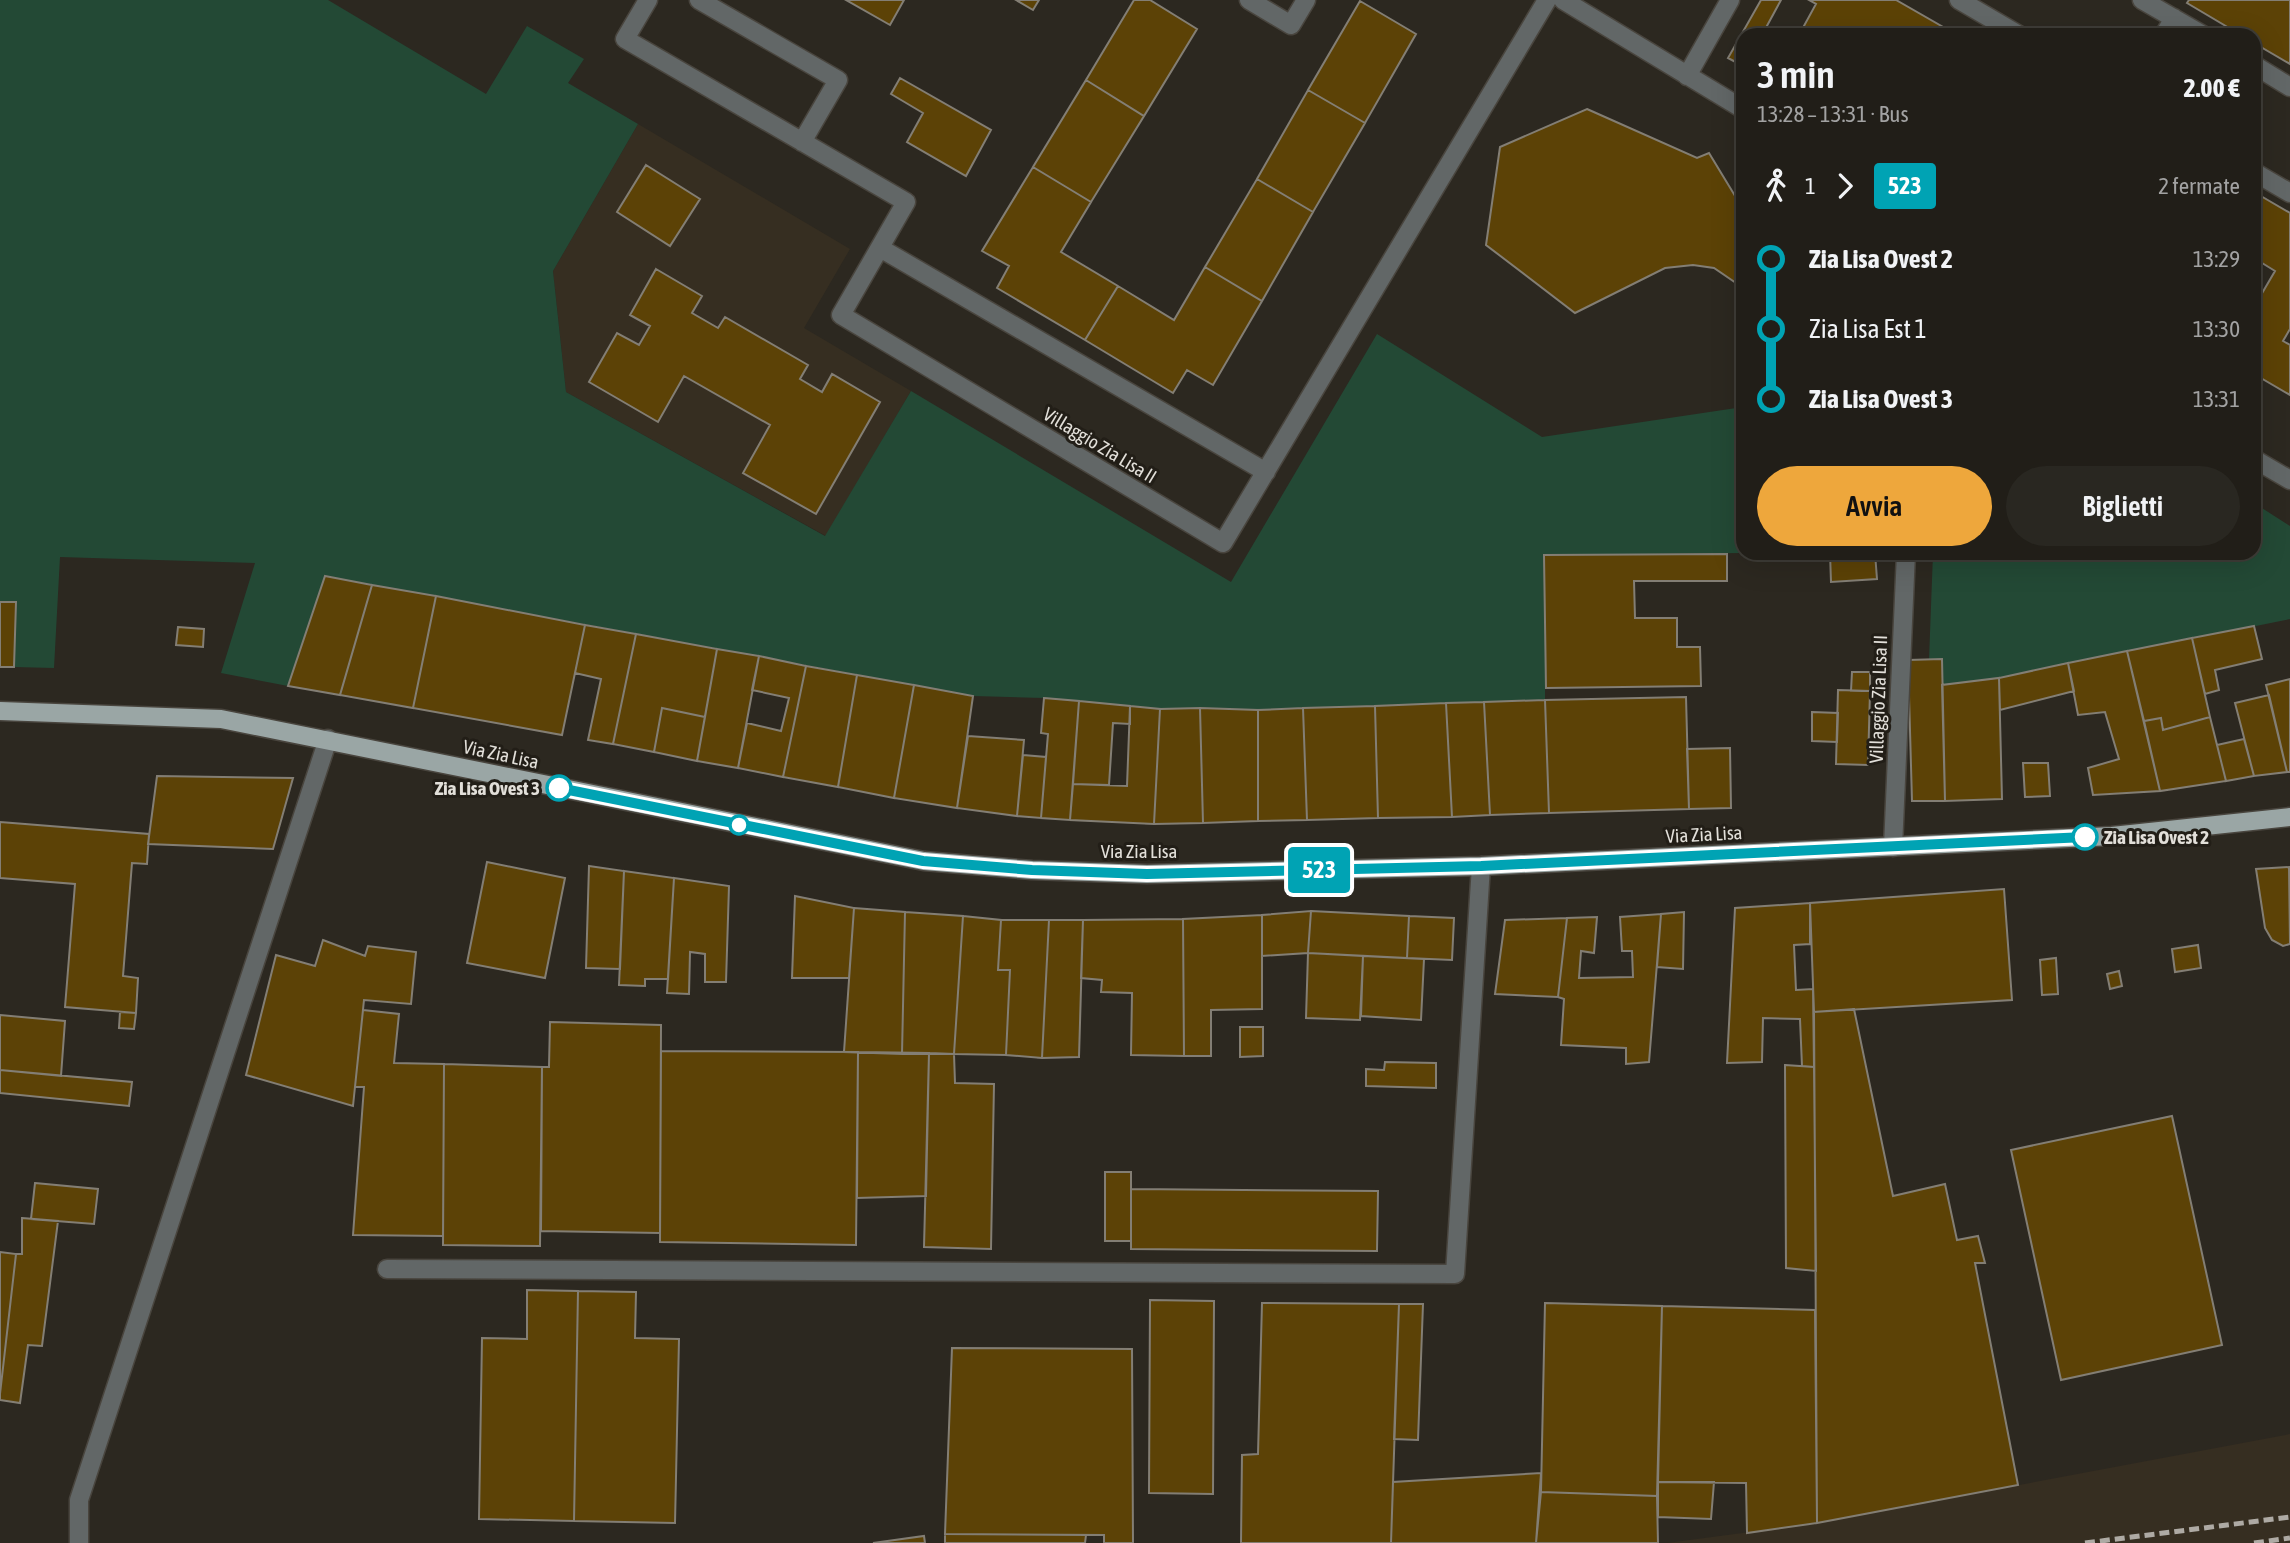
<!DOCTYPE html>
<html lang="it">
<head>
<meta charset="utf-8">
<style>
	:root { --surface:#211e18; --page:#292721; --text:#f1f3f6; --muted:#a2a2a2; --line:#3e3c37; --accent:#eea73c }
	body { margin:0; font-family:"Asap Condensed",sans-serif; background:var(--page); color:var(--text); height:100vh; display:flex; flex-direction:column; font-size:26px; white-space:nowrap }
	* { box-sizing:border-box; margin:0 }
	p { font-size:23px; color:var(--muted) }
	.icon { flex:none; width:38px; height:38px; fill:none; stroke:currentColor; stroke-width:2; stroke-linecap:round; stroke-linejoin:round }
	.map { position:relative; flex:1; overflow:hidden }
	.sheet { position:absolute; left:1736px; top:28px; width:525px; height:532px; display:flex; flex-direction:column; background:var(--surface); border-radius:21px; box-shadow:0 7px 28px #0002,0 0 0 2px var(--line) }
	.sheet>* { flex:none }
	.badge { padding:0 14px; border-radius:5px; font-size:24px; line-height:46px }
	.map>.badge { position:absolute; translate:-50% -50%; box-shadow:0 0 0 4px #fff }
	.legs { display:flex; align-items:center; gap:10px; height:77px; padding:0 21px; font-size:23px }
	.legs p { margin-inline-start:auto }
	.overview { display:flex; align-items:center; justify-content:space-between; height:119px; padding:0 21px }
	h1 { font-size:38px; font-weight:600; line-height:52px }
	.action { display:flex; gap:14px; margin-top:auto; padding:14px 21px }
	.action a { flex:1; height:80px; border-radius:42px; background:var(--accent); color:#111; font-size:28px; font-weight:600; line-height:80px; text-align:center }
	.action a+a { background:var(--page); color:var(--text) }
	ul { padding:0 21px; list-style:none }
	li { display:flex; align-items:center; gap:24px; height:70px; font-size:26px }
	li i { display:grid; place-items:center; width:10px; height:100%; margin:0 9px; background:currentColor }
	li i::after { content:''; width:18px; height:18px; margin:-9px; border:5px solid; border-radius:50%; background:var(--surface) }
	li p { margin-inline-start:auto }
	li:first-child i { background:linear-gradient(#0000 50%,currentColor 0) }
	li:last-child i { background:linear-gradient(currentColor 50%,#0000 0) }
	.map>svg:first-child { display:block }
	.built { fill:#362e21 }
	.green { fill:#234935 }
	.building { fill:#5c4206; stroke:#837e74; stroke-width:2 }
	.lines { fill:none; stroke-linecap:round; stroke-linejoin:round }
	.service-casing { stroke:#49453e; stroke-width:21 }
	.minor-casing { stroke:#49453e; stroke-width:21 }
	.primary-casing { stroke:#49453e; stroke-width:21 }
	.service { stroke:#626767; stroke-width:18 }
	.minor { stroke:#626767; stroke-width:18 }
	.primary { stroke:#9aa6a5; stroke-width:18 }
	.rail { stroke:#aeaaa4; stroke-width:5; stroke-dasharray:10 5; stroke-linecap:butt }
	.line-1-casing { stroke:#fff; stroke-width:16 }
	.line-1 { stroke:#00a3b4; stroke-width:10 }
	.stop-1-dot { fill:#fff; stroke:#00a3b4; stroke-width:3.5 }
	.labels { text-anchor:middle; dominant-baseline:central; stroke-width:6; stroke-linejoin:round; paint-order:stroke }
	.street-label { font-size:19px; fill:#e2dfd9; stroke:#221e17 }
	.stop-label { font-size:19px; font-weight:bold; fill:#e2dfd9; stroke:#221e17; text-anchor:end }
</style>
</head>
<body>
<div class="map">
<svg width="2290" height="1543" viewBox="0 0 2290 1543">
	<rect width="100%" height="100%" fill="#2c2820"/>
	<path class="built" d="M638,124L850,249L804,328L911,391L826,536L566,392L553,271Z
		M2290,1434V1543H1667L1817,1523Z"/>
	<path class="green" d="M0,0H328L486,94L527,26L584,59L568,83L638,124L553,271L566,392L825,536L911,391L1231,582L1377,334L1542,437L1743,407V553L1545,555V700L1258,710L1160,709L1044,698L973,696L325,576L288,686L221,673L255,563L60,557L54,668L14,667L16,602H0Z
		M2254,503L2290,526V619L1999,678L1942,685L1929,660L1933,553H2254Z"/>
	<path class="building" d="M846,0H904L890,25Z
		M1016,0H1039L1033,10Z
		M1134,0H1150L1197,29L1144,116L1086,80Z
		M1761,0H1781L1762,35H1743V66L1728,58Z
		M1809,0H1896L1957,35H1868L1857,29L1854,35H1799L1816,4Z
		M2189,0H2290V64L2254,43V35H2241L2187,3Z
		M1360,1L1416,34L1365,123L1308,90Z
		M900,78L991,130L966,176L907,142L923,113L891,94Z
		M1086,80L1144,116L1091,202L1033,167Z
		M1308,90L1365,123L1313,212L1257,179Z
		M1587,109L1697,158L1709,153L1743,209V285H1739L1714,268L1693,265L1665,268L1575,313L1486,245L1500,147Z
		M646,165L700,199L670,246L617,212Z
		M1033,167L1091,202L1061,252L1118,286L1085,340L997,288L1009,266L982,251Z
		M1257,179L1313,212L1262,301L1205,267Z
		M2254,192L2290,213V329L2283,341L2290,345V395L2254,374V307L2275,271L2254,258Z
		M1205,267L1262,301L1213,385L1187,370L1173,393L1085,340L1118,286L1174,320Z
		M656,269L702,296L692,313L718,328L725,317L808,365L800,379L822,392L832,374L880,402L816,514L743,473L770,425L684,376L658,422L589,382L617,333L639,345L650,326L630,315Z
		M1830,553H1875L1877,579L1831,582Z
		M1727,554V581H1634L1635,618H1677V647H1700L1701,686L1546,688L1544,555Z
		M325,576L372,585L340,695L288,686Z
		M372,585L436,596L413,708L340,695Z
		M436,596L585,625L562,735L413,708Z
		M0,602H16L14,667H0Z
		M585,625L636,634L613,744L588,740L601,679L575,673Z
		M2254,626L2262,659L2215,670L2219,690L2205,694L2192,638Z
		M178,627L204,629L203,647L176,645Z
		M636,634L717,649L705,717L662,708L654,752L613,744Z
		M2192,638L2210,717L2163,730L2161,718L2144,721L2127,651Z
		M717,649L759,656L738,768L697,761Z
		M2127,651L2160,791L2093,795L2088,768L2119,759L2105,712L2078,715L2068,663Z
		M759,656L806,666L783,777L738,768L747,723L781,731L789,698L752,690Z
		M1942,659L1945,801H1912L1908,660Z
		M2068,663L2074,691L2000,710L1999,678Z
		M806,666L857,675L838,787L783,777Z
		M1852,672H1870V691H1851Z
		M857,675L914,685L894,798L838,787Z
		M1999,678L2002,799L1945,801L1942,685Z
		M2290,679V772H2287L2266,685Z
		M914,685L973,696L957,808L894,798Z
		M1838,690L1870,691L1868,765L1836,764Z
		M2269,695L2287,772L2254,776L2235,703Z
		M1686,697L1689,809L1549,813L1545,700Z
		M1044,698L1079,701L1070,820L1041,818L1048,734L1041,733Z
		M1545,700L1549,813L1490,815L1484,702Z
		M1079,701L1130,706V724L1113,723L1109,785L1073,784Z
		M1484,702L1490,815L1452,817L1446,703Z
		M1446,703L1452,817L1378,818L1375,706Z
		M1130,706L1160,709L1154,824L1070,820L1073,784L1127,786Z
		M1375,706L1378,818L1307,820L1303,708Z
		M662,708L705,717L697,761L654,752Z
		M1200,708L1203,823L1154,824L1160,709Z
		M1200,708L1258,710V821L1203,823Z
		M1303,708L1307,820L1258,821V710Z
		M1812,712L1838,713L1837,742L1812,741Z
		M2210,717L2226,781L2160,791L2144,721L2161,718L2163,730Z
		M968,736L1024,740L1017,816L957,808Z
		M2244,739L2254,776L2226,781L2217,745Z
		M1730,748L1731,808L1689,809L1687,749Z
		M1023,755L1046,757L1041,818L1017,816Z
		M2023,763H2048L2050,796L2025,797Z
		M157,776L293,778L273,849L148,844Z
		M0,822L149,834L147,864L132,863L123,976L138,978L136,1013L65,1007L75,884L0,878Z
		M487,862L565,878L545,978L467,963Z
		M589,866L624,871L620,969L586,968Z
		M2289,867L2290,944L2283,946L2272,940L2265,928L2256,869Z
		M624,871L674,878L668,979H645V986L619,985Z
		M674,878L729,886L726,982H705V954L690,952L689,994L667,993Z
		M2004,889L2012,1000L1814,1012L1810,903Z
		M795,896L854,908L849,978H792Z
		M1810,903V944L1794,945L1796,990L1813,989L1814,1067L1802,1066L1800,1019L1763,1018L1762,1062L1727,1063L1735,908Z
		M854,908L905,912L902,1054L844,1052Z
		M1311,911L1409,916L1407,958L1308,953Z
		M1311,911L1308,953L1262,956V915Z
		M905,912L963,916L954,1054H902Z
		M1684,912L1683,969L1657,967L1661,914Z
		M1661,914L1649,1062L1626,1064V1048L1561,1045L1564,999L1558,997L1567,918L1597,917L1594,953L1581,951L1579,978L1633,977L1632,951H1622L1620,917Z
		M1262,915V1009L1211,1010V1056H1184L1183,919Z
		M963,916L1001,920L998,970H1010L1006,1055L954,1054Z
		M1409,916L1454,918L1452,960L1407,958Z
		M1567,918L1558,997L1495,994L1505,920Z
		M1183,919L1184,1056L1131,1055L1132,993L1101,992L1102,980L1081,978L1083,920Z
		M1001,920H1049L1042,1058L1006,1055L1010,970H998Z
		M1049,920H1083L1079,1057L1042,1058Z
		M323,940L365,956L368,946L416,952L411,1004L364,1000L353,1106L246,1075L276,955L315,966Z
		M2198,945L2201,968L2175,972L2172,949Z
		M1308,953L1363,956L1360,1020L1306,1018Z
		M1363,956L1424,959L1421,1020L1361,1016Z
		M2056,958L2058,994L2042,995L2040,960Z
		M2119,971L2122,986L2110,989L2107,974Z
		M1854,1009L1893,1196L1945,1184L1957,1240L1978,1236L1985,1263H1975L2018,1485L1817,1523L1814,1012Z
		M363,1010L399,1014L394,1063L444,1064L443,1236L353,1235L364,1087H355Z
		M120,1012L136,1013L134,1029L119,1028Z
		M0,1015L65,1021L61,1076L0,1070Z
		M550,1022L661,1025L660,1233L541,1231L542,1067H549Z
		M1240,1027H1263V1056L1240,1057Z
		M661,1051L858,1052L856,1245L660,1242Z
		M858,1052L929,1053L926,1196L857,1198Z
		M929,1053L954,1054L955,1083L994,1084L991,1249L924,1247Z
		M1385,1062L1436,1063V1088L1366,1086V1069L1384,1070Z
		M444,1064L542,1067L540,1246L443,1245Z
		M1785,1065L1814,1067L1816,1271L1786,1268Z
		M0,1070L132,1082L129,1106L0,1093Z
		M2172,1116L2222,1345L2061,1380L2011,1150Z
		M1105,1172H1131V1241H1105Z
		M35,1183L98,1189L94,1224L31,1219Z
		M1131,1189L1378,1191L1377,1251L1131,1249Z
		M22,1218L58,1221L42,1346L28,1345L20,1403L0,1400V1394L16,1254H22Z
		M0,1252L16,1254L0,1394Z
		M527,1290L578,1291L574,1521L479,1519L482,1338L527,1339Z
		M578,1291L636,1292L635,1338L679,1339L675,1523L574,1521Z
		M1150,1300L1214,1301L1213,1494L1149,1493Z
		M1262,1303L1399,1304L1391,1543H1241L1242,1455L1258,1454Z
		M1545,1303L1662,1306L1657,1496L1541,1492Z
		M1399,1304H1423L1418,1440L1394,1439Z
		M1662,1306L1815,1310L1817,1523L1747,1533L1746,1483L1658,1482Z
		M952,1348L1132,1349L1133,1543H1104V1535L945,1534Z
		M1541,1473L1536,1543H1391L1393,1482Z
		M1658,1482H1714L1711,1519L1658,1517Z
		M1541,1492L1657,1496L1658,1543H1536Z
		M945,1534L1086,1535L1085,1543H945Z
		M924,1536L925,1543H873Z"/>
	<g class="lines">
		<g class="service-casing">
			<path id="service" d="M387,1269L1455,1274L1481,866
				M79,1543V1500L328,739"/>
		</g>
		<g class="minor-casing">
			<path id="minor" d="M648,0L625,39L906,202L841,315L1223,543L1547,0
				M699,0L838,80L802,142
				M1249,0L1291,25L1306,0
				M1563,0L1743,109
				M1959,0L2019,35
				M2142,0L2203,35
				M2164,35L2174,18
				M2254,65L2290,87
				M1687,76L1730,0
				M2254,172L2290,193
				M880,248L1266,472
				M2254,459L2290,480
				M1893,847L1906,553"/>
		</g>
		<g class="primary-casing">
			<path id="primary" d="M0,711L221,719L924,861L1032,870L1147,874L1481,866L2112,836L2290,817"/>
		</g>
		<use href="#service" class="service"/>
		<use href="#minor" class="minor"/>
		<use href="#primary" class="primary"/>
		<path class="rail" d="M2085,1543L2290,1517
			M2254,1543L2290,1538"/>
	</g>
	<g class="lines">
		<g class="line-1-casing">
			<path id="line-1" d="M559,788L923,861L1032,870L1147,874L1481,866L2085,837"/>
		</g>
		<use href="#line-1" class="line-1"/>
	</g>
	<g class="stop-1-dot">
		<circle cx="559" cy="788" r="12"/>
		<circle cx="739" cy="825" r="9"/>
		<circle cx="2085" cy="837" r="12"/>
	</g>
	<g class="labels">
		<g class="street-label">
			<text transform="translate(1100 445) rotate(31)">Villaggio Zia Lisa II</text>
			<text transform="translate(1878 699) rotate(-88)">Villaggio Zia Lisa II</text>
			<text transform="translate(501 754) rotate(12)">Via Zia Lisa</text>
			<text transform="translate(1704 834) rotate(-3)">Via Zia Lisa</text>
			<text x="1139" y="851">Via Zia Lisa</text>
		</g>
		<g class="stop-label">
			<text x="540" y="788">Zia Lisa Ovest 3</text>
			<text x="2104" y="837" text-anchor="start">Zia Lisa Ovest 2</text>
		</g>
	</g>
</svg>
<b class="badge" style="left:1319px;top:870px;background:#00a3b4;color:#fff">523</b>
<section class="sheet">
<div class="overview"><div><h1>3 min</h1><p>13:28 – 13:31 · Bus</p></div><b>2.00 €</b></div>
<div class="legs"><svg class="icon" aria-label="walk" viewBox="0 0 24 24"><circle cx="13" cy="4" r="2"/><path d="M13 8l-2 6 4 7M11 14l-3 7M7 12l3-4h3l4 4"/></svg>1<svg class="icon" aria-label="forward" viewBox="0 0 24 24"><path d="M9 5l7 7-7 7"/></svg><b class="badge" style="background:#00a3b4;color:#fff">523</b><p>2 fermate</p></div>
<ul>
<li><i style="color:#00a3b4"></i><b>Zia Lisa Ovest 2</b><p>13:29</p></li>
<li><i style="color:#00a3b4"></i><span>Zia Lisa Est 1</span><p>13:30</p></li>
<li><i style="color:#00a3b4"></i><b>Zia Lisa Ovest 3</b><p>13:31</p></li>
</ul>
<div class="action"><a>Avvia</a><a>Biglietti</a></div>
</section>
</div>
</body>
</html>
